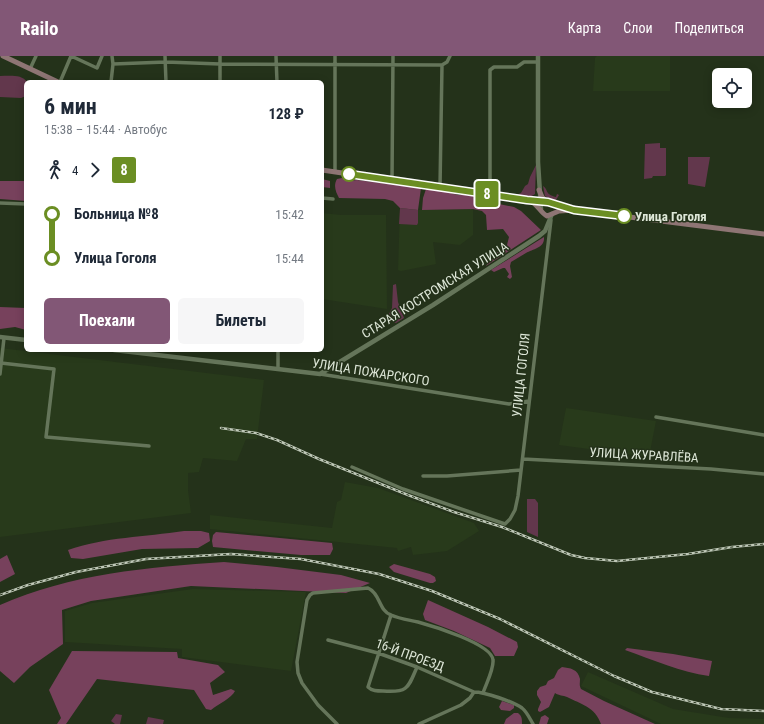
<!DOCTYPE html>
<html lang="ru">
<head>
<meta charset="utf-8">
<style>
	:root { --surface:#fff; --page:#f6f6f7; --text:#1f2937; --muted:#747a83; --accent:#825776 }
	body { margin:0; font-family:"Roboto Condensed",sans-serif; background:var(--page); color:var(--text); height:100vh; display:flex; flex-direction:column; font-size:15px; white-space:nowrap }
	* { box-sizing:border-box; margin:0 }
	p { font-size:13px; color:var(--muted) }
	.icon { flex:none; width:22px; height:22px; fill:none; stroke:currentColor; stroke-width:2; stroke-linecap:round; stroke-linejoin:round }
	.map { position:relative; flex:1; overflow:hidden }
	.sheet { position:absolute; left:24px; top:24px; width:300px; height:272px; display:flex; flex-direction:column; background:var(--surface); border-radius:6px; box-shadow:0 2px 10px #0003 }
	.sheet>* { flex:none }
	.badge { padding:0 8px; border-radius:3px; font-size:14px; line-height:26px }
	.buttons { position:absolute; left:712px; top:12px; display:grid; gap:8px }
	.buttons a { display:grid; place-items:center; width:40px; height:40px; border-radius:6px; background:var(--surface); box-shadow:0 2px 10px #0003; font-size:20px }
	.map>.badge { position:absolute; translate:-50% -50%; box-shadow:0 0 0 2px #fff }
	.legs { display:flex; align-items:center; gap:6px; height:44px; padding:0 20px; font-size:13px }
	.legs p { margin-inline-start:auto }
	.head { display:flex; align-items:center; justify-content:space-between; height:68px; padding:0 20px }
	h1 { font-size:22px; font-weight:700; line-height:30px }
	.button { display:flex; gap:8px; margin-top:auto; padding:8px 20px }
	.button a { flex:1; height:46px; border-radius:6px; background:var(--accent); color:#fff; font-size:16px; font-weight:700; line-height:46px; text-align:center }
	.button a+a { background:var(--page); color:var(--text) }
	ul { padding:0 20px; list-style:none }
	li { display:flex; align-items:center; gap:14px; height:44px; font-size:15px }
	li i { display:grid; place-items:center; width:6px; height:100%; margin:0 5px; background:currentColor }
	li i::after { content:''; width:10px; height:10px; margin:-5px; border:3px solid; border-radius:50%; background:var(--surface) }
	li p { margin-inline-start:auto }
	li:first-child i { background:linear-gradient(#0000 50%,currentColor 0) }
	li:last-child i { background:linear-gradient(currentColor 50%,#0000 0) }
	header { display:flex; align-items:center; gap:24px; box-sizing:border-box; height:56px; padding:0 20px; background:var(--accent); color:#fff }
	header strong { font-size:19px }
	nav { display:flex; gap:22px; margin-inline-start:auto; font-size:14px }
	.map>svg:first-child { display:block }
	.built { fill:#283a1b }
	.green { fill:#62374c }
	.forest { fill:#77415c }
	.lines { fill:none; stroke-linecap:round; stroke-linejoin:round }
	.minor { stroke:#65755a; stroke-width:3.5 }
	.tertiary { stroke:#65755a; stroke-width:4.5 }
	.secondary { stroke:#8e7574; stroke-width:5 }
	.rail-casing { stroke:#bfc8b8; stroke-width:2.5 }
	.rail { stroke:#24321a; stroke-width:1; stroke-dasharray:3; stroke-linecap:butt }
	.line-1-casing { stroke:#fff; stroke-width:9 }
	.line-1 { stroke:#6b8e23; stroke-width:6 }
	.stop-1-dot { fill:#fff; stroke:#6b8e23; stroke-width:2 }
	.labels { text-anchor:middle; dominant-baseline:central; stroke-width:3; stroke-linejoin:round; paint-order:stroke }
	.stop-label { font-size:13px; font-weight:bold; fill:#dee7d8; stroke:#24321a; text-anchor:start }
	.street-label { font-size:13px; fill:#dee7d8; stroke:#24321a }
</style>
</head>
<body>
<header>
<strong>Railo</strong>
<nav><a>Карта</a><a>Слои</a><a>Поделиться</a></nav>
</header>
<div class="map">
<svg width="764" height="668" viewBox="0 0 764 668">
	<rect width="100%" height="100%" fill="#24321a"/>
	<path class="built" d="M597,0H670V35H593L595,2Z
		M400,152L420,154L473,153V179L460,189L433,186L436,208L401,215L398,214Z
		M322,157L341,159H386L387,253L322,243Z
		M0,292L264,324L257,383H246L237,405L203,402L199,416L188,417V434L191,457L0,481Z
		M566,352L656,365L649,401L559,389Z
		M345,426L378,432L474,467L479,475L447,495L413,499L411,491L398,495L397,492L210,473V459L332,472L337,446L341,444Z
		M193,533L306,536L291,615L182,601V593L65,586V555L92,547Z
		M588,616L673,653L729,662L764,663V668H661L581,630Z"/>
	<path class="green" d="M0,20C9,20 22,18 27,26H26V40L21,42L0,41Z
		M660,87V92H666V119L665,120H653L652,122L644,123L645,88Z
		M688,101H710L705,131L688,128Z
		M536,109L535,138L529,142L514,140L521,137L525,130L528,128L530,121Z
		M543,130C549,134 544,138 556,141L557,138L559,139L556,144V146L545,140Z
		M400,152L418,154V167L417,169L399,168Z
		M396,228L398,246L404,262L396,267L391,265L389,258L392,252L393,229Z
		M527,443H535L538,447V481L527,476Z
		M116,658L122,659L120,668H115L111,665Z
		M148,661L164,664L163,668H146Z"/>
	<path class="forest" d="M342,122L348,125L357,124L421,132L418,154L400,152L393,145L385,143L339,142C336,136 333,130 337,123Z
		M322,123L330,125V132L322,131Z
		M0,125H26V145L0,143Z
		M426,133L447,136L458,139H466L488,143L489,146L514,151L521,155L541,174L486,210L489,205V199L506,193L509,181L503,173L487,174L486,159L482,155L473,153L422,154L423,142Z
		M544,181C545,192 533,193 526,197C521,200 516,203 511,206L510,210L512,221L510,223L507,221L509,218L505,212H503L494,216L491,214Z
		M0,251L26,252V274L15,271L0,273Z
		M184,475H201L209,477L210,485L198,492L142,493L83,503L71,502L68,494C105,481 145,481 184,475Z
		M216,476L332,487L333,493L330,499H301L213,491L212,485L213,479Z
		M7,499L15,518L0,526V503Z
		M224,506L277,511L341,519L370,527L346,537L191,530L91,545L62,554L63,588L30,611L14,627L0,615V549C70,518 148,511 224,506Z
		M394,508L430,518L435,521L436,525L433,527H430L394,516L389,511Z
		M428,544L488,571L517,586L518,591L514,600H495L490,592L454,575L425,564L423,558Z
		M627,592L673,598L712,605L709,620C681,616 653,604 625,594Z
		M72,595L177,596L178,602L218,609L225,616L210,627L213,639L231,633L235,635C232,642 218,648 211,654L206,653L194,634L97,623L66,668H57L61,662L49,634Z
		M562,611C570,612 578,613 580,623C580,627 579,629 581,633L604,645L655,668H601C595,651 581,648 567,641C563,639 559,640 555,637L549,651L540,656L538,655V653L541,646L537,639V635L540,631L546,629L548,625L554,622L558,614Z
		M502,645L514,649V652L510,655L501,654L499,651Z
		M514,657H518C522,660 522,663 522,668H504L506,663Z
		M545,659L549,662L547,668H539L541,661Z"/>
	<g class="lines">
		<path class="minor" d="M165,0L166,26
			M220,0V26
			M276,0L277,26
			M113,8L166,6L220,8L442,9
			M442,9L447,6L450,0
			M30,13L36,0
			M60,26L71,0L97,12L102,0
			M111,26L113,8L112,0
			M335,115V0
			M392,124L393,0
			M440,131L442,9
			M490,139V14L494,11H517L524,6H538
			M322,142L333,143
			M0,147L26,148
			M278,294V313
			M1,307L54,313L46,381L149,390
			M0,318L4,282
			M320,318L509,348L529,345
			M656,361L764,379
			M523,403L711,413L764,418
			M352,411L403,433L505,468L510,463L515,454L518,440L551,164
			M423,420H447L521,414
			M391,559L368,631C372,635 377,635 383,635C408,637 408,632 417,611
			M328,584L378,597L417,611L474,636C485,636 514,646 522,652C527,656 530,663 533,668
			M337,668L318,649L302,627L298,617L297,606L307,544L310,539L313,537L368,532C380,537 379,555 391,559C400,563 410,564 418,566C433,570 492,588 493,604C494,613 486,628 483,637
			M419,668L461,649L470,642L474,636"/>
		<path class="tertiary" d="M538,0V106L541,153
			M0,281L26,284
			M114,294L320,318L433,249L539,180L545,175L552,158"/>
		<path class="secondary" d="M3,0L58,26
			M322,114L530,145L549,146L574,154
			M539,134L542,141L547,146
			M531,145C538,149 541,157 547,160L559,155L574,154L764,178"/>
		<g class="rail-casing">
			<path id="rail" d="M221,372L256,377L277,384L319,403L408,439L454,456L502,471L571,499L585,502L617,505L688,498L732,491L764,488
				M0,539L28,529L76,516L146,503L231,498L301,503L379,518L432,535L500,563L614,620L652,636L721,653L764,655"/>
		</g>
		<use href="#rail" class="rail"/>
	</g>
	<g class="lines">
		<g class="line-1-casing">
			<path id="line-1" d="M349,118L527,144L548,146L574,154L624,160"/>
		</g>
		<use href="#line-1" class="line-1"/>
	</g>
	<g class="stop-1-dot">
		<circle cx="349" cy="118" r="7"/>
		<circle cx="624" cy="160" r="7"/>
	</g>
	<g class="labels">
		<g class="stop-label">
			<text x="635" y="160">Улица Гоголя</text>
		</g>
		<g class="street-label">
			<text transform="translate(435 234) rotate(-32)">СТАРАЯ КОСТРОМСКАЯ УЛИЦА</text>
			<text transform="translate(371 316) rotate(9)">УЛИЦА ПОЖАРСКОГО</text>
			<text transform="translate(521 319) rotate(-84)">УЛИЦА ГОГОЛЯ</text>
			<text transform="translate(644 399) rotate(3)">УЛИЦА ЖУРАВЛЁВА</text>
			<text transform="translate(410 599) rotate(20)">16-Й ПРОЕЗД</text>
		</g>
	</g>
</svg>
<div class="buttons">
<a><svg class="icon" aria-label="locate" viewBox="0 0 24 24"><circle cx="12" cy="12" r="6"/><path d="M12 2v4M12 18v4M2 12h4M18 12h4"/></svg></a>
</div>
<b class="badge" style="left:487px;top:138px;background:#6b8e23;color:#fff">8</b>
<section class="sheet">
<div class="head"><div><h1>6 мин</h1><p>15:38 – 15:44 · Автобус</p></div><b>128 ₽</b></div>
<div class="legs"><svg class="icon" aria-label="walk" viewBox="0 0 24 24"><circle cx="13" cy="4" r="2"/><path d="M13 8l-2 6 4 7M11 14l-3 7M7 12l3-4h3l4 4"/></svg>4<svg class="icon" aria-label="forward" viewBox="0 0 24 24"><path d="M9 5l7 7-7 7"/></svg><b class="badge" style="background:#6b8e23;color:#fff">8</b></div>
<ul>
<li><i style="color:#6b8e23"></i><b>Больница №8</b><p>15:42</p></li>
<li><i style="color:#6b8e23"></i><b>Улица Гоголя</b><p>15:44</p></li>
</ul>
<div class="button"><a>Поехали</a><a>Билеты</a></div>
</section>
</div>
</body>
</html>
